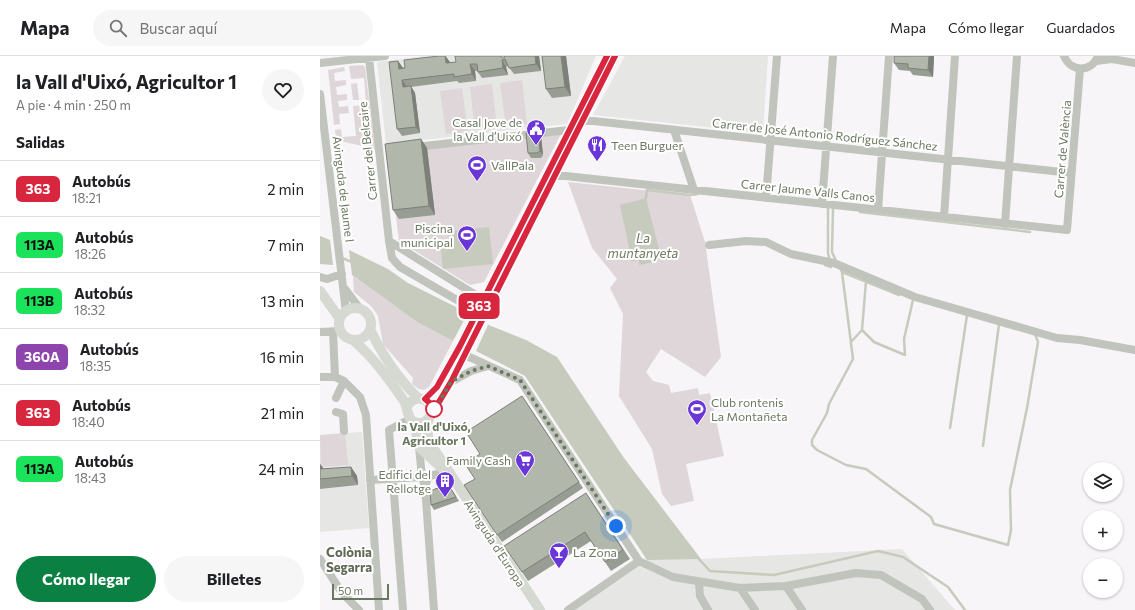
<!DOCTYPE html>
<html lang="es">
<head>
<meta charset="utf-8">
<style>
	:root { --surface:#fff; --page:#f6f6f6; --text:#202124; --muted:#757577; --line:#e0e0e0; --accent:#0b8043 }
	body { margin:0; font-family:Commissioner,sans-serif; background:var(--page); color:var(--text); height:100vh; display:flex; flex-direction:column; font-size:15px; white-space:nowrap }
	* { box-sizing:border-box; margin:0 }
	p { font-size:13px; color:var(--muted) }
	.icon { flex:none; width:22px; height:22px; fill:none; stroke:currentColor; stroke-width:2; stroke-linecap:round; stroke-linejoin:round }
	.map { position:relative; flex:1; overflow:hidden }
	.sheet { display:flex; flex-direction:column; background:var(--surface); width:320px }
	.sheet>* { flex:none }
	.badge { padding:0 8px; border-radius:6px; font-size:14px; line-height:26px }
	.controls { position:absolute; left:763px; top:406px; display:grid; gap:8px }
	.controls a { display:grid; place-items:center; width:40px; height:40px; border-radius:50%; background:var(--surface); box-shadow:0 1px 3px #0004; font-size:20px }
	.scale { position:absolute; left:12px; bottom:10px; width:57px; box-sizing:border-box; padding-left:4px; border:2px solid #6b7860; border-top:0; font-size:11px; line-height:14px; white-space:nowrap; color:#6b7860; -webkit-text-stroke:3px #fff; paint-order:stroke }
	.you { position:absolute; width:20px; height:20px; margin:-10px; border:3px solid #fff; border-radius:50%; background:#1a73e8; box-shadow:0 0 0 6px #1a73e833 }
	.map>.badge { position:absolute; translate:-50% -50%; box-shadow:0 0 0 2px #fff }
	h2 { padding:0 16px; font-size:15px; line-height:36px }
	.round { display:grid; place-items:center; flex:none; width:42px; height:42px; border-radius:21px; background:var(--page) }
	.summary { display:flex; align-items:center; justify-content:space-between; height:68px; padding:0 16px }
	h1 { font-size:19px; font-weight:700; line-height:30px }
	.action { display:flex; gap:8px; margin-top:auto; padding:8px 16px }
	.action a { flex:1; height:46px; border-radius:24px; background:var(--accent); color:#fff; font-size:16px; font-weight:700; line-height:46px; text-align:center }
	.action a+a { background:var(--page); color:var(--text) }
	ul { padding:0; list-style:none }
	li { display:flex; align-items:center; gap:12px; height:56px; padding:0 16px; border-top:1px solid var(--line) }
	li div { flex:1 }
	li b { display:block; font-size:15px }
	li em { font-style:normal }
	li .badge { min-width:44px; font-weight:700; text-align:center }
	header { display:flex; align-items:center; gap:24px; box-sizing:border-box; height:56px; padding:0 20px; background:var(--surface); border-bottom:1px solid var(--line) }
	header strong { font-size:19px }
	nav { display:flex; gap:22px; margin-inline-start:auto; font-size:14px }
	.search { width:280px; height:36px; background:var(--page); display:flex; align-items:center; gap:10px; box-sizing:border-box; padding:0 14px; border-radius:22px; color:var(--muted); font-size:15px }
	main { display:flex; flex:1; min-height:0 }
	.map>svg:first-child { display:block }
	.built { fill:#e6e6e5 }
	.green { fill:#ded6d8 }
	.water { fill:#c6cbbd }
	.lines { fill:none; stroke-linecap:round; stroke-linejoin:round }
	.stream { stroke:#c6cbbd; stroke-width:2.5 }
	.minor { stroke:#c0c4bc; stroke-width:8 }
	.major { stroke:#d5d9d2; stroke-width:10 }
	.wall { fill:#989d93 }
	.shaded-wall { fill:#7c8078 }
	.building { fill:#b1b7ab; stroke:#7c8078 }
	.line-casing { stroke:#fff; stroke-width:9 }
	.line { stroke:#d7263d; stroke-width:6 }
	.walk { stroke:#6b7860; stroke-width:4; stroke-dasharray:0 7.2 }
	.stop-dot { fill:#fff; stroke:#d7263d; stroke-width:2 }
	.labels { text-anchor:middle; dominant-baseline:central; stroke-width:4; stroke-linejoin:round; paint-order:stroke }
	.poi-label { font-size:12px; fill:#6b7860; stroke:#fff; text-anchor:end }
	.street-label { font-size:12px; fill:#6b7860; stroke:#fff }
	.stop-label { font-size:12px; font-weight:bold; fill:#6b7860; stroke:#fff }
	.water-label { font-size:13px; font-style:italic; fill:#70785f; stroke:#fff }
	.neighbourhood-label { font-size:13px; font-weight:bold; fill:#5f6956; stroke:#fff }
</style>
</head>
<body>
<header>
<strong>Mapa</strong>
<div class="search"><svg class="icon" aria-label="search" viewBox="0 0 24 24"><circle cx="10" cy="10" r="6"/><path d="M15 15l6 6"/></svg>Buscar aquí</div>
<nav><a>Mapa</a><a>Cómo llegar</a><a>Guardados</a></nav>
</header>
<main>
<section class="sheet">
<div class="summary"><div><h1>la Vall d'Uixó, Agricultor 1</h1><p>A pie · 4 min · 250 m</p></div><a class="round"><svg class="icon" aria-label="heart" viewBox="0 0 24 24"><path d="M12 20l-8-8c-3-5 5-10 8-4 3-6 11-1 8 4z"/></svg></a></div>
<h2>Salidas</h2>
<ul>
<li><span class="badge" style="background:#d7263d;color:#fff">363</span><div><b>Autobús</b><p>18:21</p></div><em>2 min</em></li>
<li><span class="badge" style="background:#1ae25a;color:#111">113A</span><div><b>Autobús</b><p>18:26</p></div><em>7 min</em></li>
<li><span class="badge" style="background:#1ae25a;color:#111">113B</span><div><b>Autobús</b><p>18:32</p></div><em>13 min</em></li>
<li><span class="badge" style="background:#8e44ad;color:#fff">360A</span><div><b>Autobús</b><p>18:35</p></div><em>16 min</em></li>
<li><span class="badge" style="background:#d7263d;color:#fff">363</span><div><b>Autobús</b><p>18:40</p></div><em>21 min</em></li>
<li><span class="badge" style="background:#1ae25a;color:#111">113A</span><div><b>Autobús</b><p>18:43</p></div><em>24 min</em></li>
</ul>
<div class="action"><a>Cómo llegar</a><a>Billetes</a></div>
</section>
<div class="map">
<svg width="815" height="554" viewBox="0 0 815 554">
	<rect width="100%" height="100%" fill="#f7f5f7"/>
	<path class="built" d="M105,0H276L247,68L66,88L57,6Z
		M305,0H448L443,77L273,59Z
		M42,376L49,472L0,476V379Z
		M582,493L635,554H254L327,503H381Z"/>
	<path class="green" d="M43,9L45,11L55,93L16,84L15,74L21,73L22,81L36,80L33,50L46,49L44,22L31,23L29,10Z
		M24,11L25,15L14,17L15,25L26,24V29L16,31L17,39L27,38V44L18,45L19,51L28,50L29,57L19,58L20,68L14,69L8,14Z
		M202,24L207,68L186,71L180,27Z
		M37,27L39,44H33L31,28Z
		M172,28L177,72L155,74L150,31Z
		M142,32L148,76L126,78L120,35Z
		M242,76L164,226L150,229L79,185L68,97Z
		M248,126L370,139L385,186L401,301L385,321L341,293L326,316L333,325L349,329L351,337L378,332L379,339L390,337L404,400L366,408L374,445L351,450L342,438L332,393L299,340L303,258L290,232L297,223L272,192Z
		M33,220L97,266L133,285L109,331L104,334L99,333L92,328L93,322L63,288L58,260L52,251L34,236Z
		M25,377L28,409L1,411L0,379Z"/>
	<path class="water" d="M326,142L340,197L335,200V206L319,209V204L312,205L300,149Z
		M169,171L173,208L123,213L120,185L134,184L133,175Z
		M0,180L10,184L13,209L0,208Z
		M29,194L68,213L88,227L148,257L133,285L97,266L32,219Z
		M166,268L206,284L237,301L304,402L381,503L327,504L205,320L156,295L168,269Z"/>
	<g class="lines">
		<path class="stream" d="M326,142L327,134L370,139L378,138
			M513,153L512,196L516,205
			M540,156L710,176
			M22,202L32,206
			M505,209L511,211L508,197V152
			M520,211L522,216L579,239
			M522,216L533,303L509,348L507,357L492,384V389L497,394L526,409L546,413L611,461L614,468L688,489L691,474L690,434L707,352L718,286L715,278
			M542,274L554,286L585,299L584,283L593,244
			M531,286L542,274L546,225
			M630,372L647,259
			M663,390L679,268
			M376,500L390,515L454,519L558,495L583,501L628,531L645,554"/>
		<path class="minor" d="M744,0C751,17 772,16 778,0
			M49,2L69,185L72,202L80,211L156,255
			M776,5L792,3L815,7
			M0,7L65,0
			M0,38L26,256
			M255,63L751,117
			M354,74L374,134
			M95,91L249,74
			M227,118L747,174L760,13
			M446,142L457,0
			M502,148L513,0
			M558,154L569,0
			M624,161L635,0
			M685,168L697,0
			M69,185L162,243
			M389,189L426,185L446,186L471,198L514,207L595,241L737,282L760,284L815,294
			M0,221L7,223L22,218
			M25,233L40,253
			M0,276L21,275
			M13,276L15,321
			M145,299L200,324L319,505L353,521L420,532L466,530L536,517L561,519L602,543L610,554
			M0,321H15L24,325L40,341L46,359L59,554
			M131,326L151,315L168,310
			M16,342L24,325
			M105,343L117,331L140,290L287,0
			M16,356L23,358L24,375
			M113,356L131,326L295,0
			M99,391L102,421L105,430L114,554
			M50,424L102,421
			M105,430L109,420L118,418L131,420
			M0,503L22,537L39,554
			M379,526L380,540L388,554
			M466,530L482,554
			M420,532L435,554
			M83,554L69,374L90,363
			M248,554L319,505"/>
		<path class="major" d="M0,235L20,263
			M19 268a16 16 0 1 1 32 0a16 16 0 1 1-32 0Z
			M50,273C62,299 78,322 98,342
			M33,284C54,302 69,323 84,345C88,352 87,363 94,366C104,370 109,363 113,356C109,341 96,338 87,350
			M108,365V384L220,554
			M94,366L99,391L124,414"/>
	</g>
	<path class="wall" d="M119,0H126L130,7L219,0L221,15L194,18L188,10L186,11L188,19L162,22L157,15H155L156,25L139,27L137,25L91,31L95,37L100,77L82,80L77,73L78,5L83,12Z
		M246,0L251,40L232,42L226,33Z
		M614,0L613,21L593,19L590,15L579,14L574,7Z
		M218,76L221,80L223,99L221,102H211L208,97Z
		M101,83L107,92L115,159L79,163L73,154Z
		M202,340L263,432L182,486L177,479L160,398Z
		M0,408L4,413L31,411L37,420L38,429L0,433Z
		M128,428L139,445L114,454L111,449Z
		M272,446L310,503L291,515L271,485L208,525L202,516Z"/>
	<path class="shaded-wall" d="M125,0L130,6L131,14L126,7Z
		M215,0H219L221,15L216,8Z
		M241,0H246L251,40L245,31Z
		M609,0H614L613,21L608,14Z
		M182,4L186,11L188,19L183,12Z
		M78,5L83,12L84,20L79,13Z
		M150,8L155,15L156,25L152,18Z
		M82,24L87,31H83Z
		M91,30L95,37L100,77L96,71Z
		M218,76L221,80L223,99L220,95Z
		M101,83L107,92L115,159L109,150Z
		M0,408L6,416L0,414Z
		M31,411L37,420L38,429L32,420Z"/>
	<path class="building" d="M119,0H125L126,7L136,6L135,0H181V1H185L184,0H215L216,8L189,12L185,3L182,4L183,12L158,16L157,8H150L152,18L134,21V18L82,24L83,31L91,30L96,71L77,73L69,6L78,5L79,13L85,12L84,4Z
		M222,0H241L245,31L226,33Z
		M574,0H609L608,14L588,12V8L574,7Z
		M218,76L220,95L217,97H208L206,77Z
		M101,83L109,150L73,154L65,88Z
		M202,340L259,426L177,479L144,429L155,423L145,408L160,398L146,376Z
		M31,411L32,420L0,423V413Z
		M128,428L136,441L111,449L110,435Z
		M266,437L303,494L285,506L265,476L202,516L184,490Z"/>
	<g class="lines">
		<g class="line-casing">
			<path id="line" d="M287,0L140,290L117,331L105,343L111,348L113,356L131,326L295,0"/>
		</g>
		<use href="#line" class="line"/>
		<path class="walk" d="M114,353L113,356L131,326L151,315L168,310L200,324L296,470"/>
	</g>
	<defs>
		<g id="civic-pin" transform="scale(1)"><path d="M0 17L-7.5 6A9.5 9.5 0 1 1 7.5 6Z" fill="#6b36d7" stroke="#fff"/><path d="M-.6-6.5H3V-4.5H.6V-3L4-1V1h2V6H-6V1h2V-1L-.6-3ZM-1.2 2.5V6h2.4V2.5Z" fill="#fff"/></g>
		<g id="restaurant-pin" transform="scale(1)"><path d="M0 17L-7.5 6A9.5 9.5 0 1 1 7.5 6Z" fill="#6b36d7" stroke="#fff"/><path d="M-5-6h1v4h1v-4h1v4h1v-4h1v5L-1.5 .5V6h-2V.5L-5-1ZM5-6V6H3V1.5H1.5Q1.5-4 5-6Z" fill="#fff"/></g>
		<g id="stadium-pin" transform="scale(1)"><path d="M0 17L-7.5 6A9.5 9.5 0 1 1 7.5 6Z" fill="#6b36d7" stroke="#fff"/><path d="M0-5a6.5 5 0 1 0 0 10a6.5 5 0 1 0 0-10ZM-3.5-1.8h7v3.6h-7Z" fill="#fff"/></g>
		<g id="supermarket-pin" transform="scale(1)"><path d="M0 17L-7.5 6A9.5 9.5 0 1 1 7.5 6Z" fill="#6b36d7" stroke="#fff"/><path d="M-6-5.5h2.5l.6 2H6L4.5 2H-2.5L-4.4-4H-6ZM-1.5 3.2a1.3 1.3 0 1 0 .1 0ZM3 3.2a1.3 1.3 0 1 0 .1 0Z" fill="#fff"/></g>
		<g id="building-pin" transform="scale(1)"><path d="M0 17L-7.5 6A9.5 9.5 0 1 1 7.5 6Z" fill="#6b36d7" stroke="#fff"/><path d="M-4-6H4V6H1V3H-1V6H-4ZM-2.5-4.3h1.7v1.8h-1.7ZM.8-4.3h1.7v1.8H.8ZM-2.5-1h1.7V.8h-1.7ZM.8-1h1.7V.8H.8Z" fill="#fff"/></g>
		<g id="bar-pin" transform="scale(1)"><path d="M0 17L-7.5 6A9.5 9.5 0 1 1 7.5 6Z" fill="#6b36d7" stroke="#fff"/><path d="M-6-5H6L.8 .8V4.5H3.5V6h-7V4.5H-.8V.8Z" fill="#fff"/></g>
	</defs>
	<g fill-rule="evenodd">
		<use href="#civic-pin" x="216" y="73"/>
		<use href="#restaurant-pin" x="277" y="89"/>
		<use href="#stadium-pin" x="157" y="109"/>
		<use href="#stadium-pin" x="147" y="179"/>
		<use href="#stadium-pin" x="377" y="353"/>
		<use href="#supermarket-pin" x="205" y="404"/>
		<use href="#building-pin" x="125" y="425"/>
		<use href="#bar-pin" x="239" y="496"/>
	</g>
	<circle class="stop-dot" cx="114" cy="353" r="8"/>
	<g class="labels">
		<g class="poi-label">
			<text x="202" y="66">Casal Jove de<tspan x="202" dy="14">la Vall d’Uixó</tspan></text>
			<text x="291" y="89" text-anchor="start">Teen Burguer</text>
			<text x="171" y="109" text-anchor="start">VallPala</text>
			<text x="133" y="172">Piscina<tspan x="133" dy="14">municipal</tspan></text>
			<text x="391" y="346" text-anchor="start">Club rontenis<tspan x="391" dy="14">La Montañeta</tspan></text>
			<text x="191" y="404">Family Cash</text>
			<text x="111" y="418">Edifici del<tspan x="111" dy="14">Rellotge</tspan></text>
			<text x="253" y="496" text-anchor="start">La Zona</text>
		</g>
		<g class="street-label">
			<text transform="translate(505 78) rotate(6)">Carrer de José Antonio Rodríguez Sánchez</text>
			<text transform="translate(742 93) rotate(-85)">Carrer de València</text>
			<text transform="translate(47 95) rotate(-96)">Carrer del Belcaire</text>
			<text transform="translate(24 133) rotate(83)">Avinguda de Jaume I</text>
			<text transform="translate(488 134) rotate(6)">Carrer Jaume Valls Canos</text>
			<text transform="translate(175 487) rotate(57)">Avinguda d'Europa</text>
		</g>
		<g class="stop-label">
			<text x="114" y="370">la Vall d'Uixó,<tspan x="114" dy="14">Agricultor 1</tspan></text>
		</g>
		<g class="water-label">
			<text x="323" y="182">La<tspan x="323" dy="15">muntanyeta</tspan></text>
		</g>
		<g class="neighbourhood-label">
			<text x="29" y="496">Colònia<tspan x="29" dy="15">Segarra</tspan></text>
		</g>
	</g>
</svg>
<div class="controls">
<a><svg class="icon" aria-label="layers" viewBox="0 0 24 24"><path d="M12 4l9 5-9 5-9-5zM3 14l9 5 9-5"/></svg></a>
<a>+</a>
<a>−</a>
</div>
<div class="scale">50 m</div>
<div class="you" style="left:296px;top:470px"></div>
<b class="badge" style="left:159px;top:250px;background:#d7263d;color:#fff">363</b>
</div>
</main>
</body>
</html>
